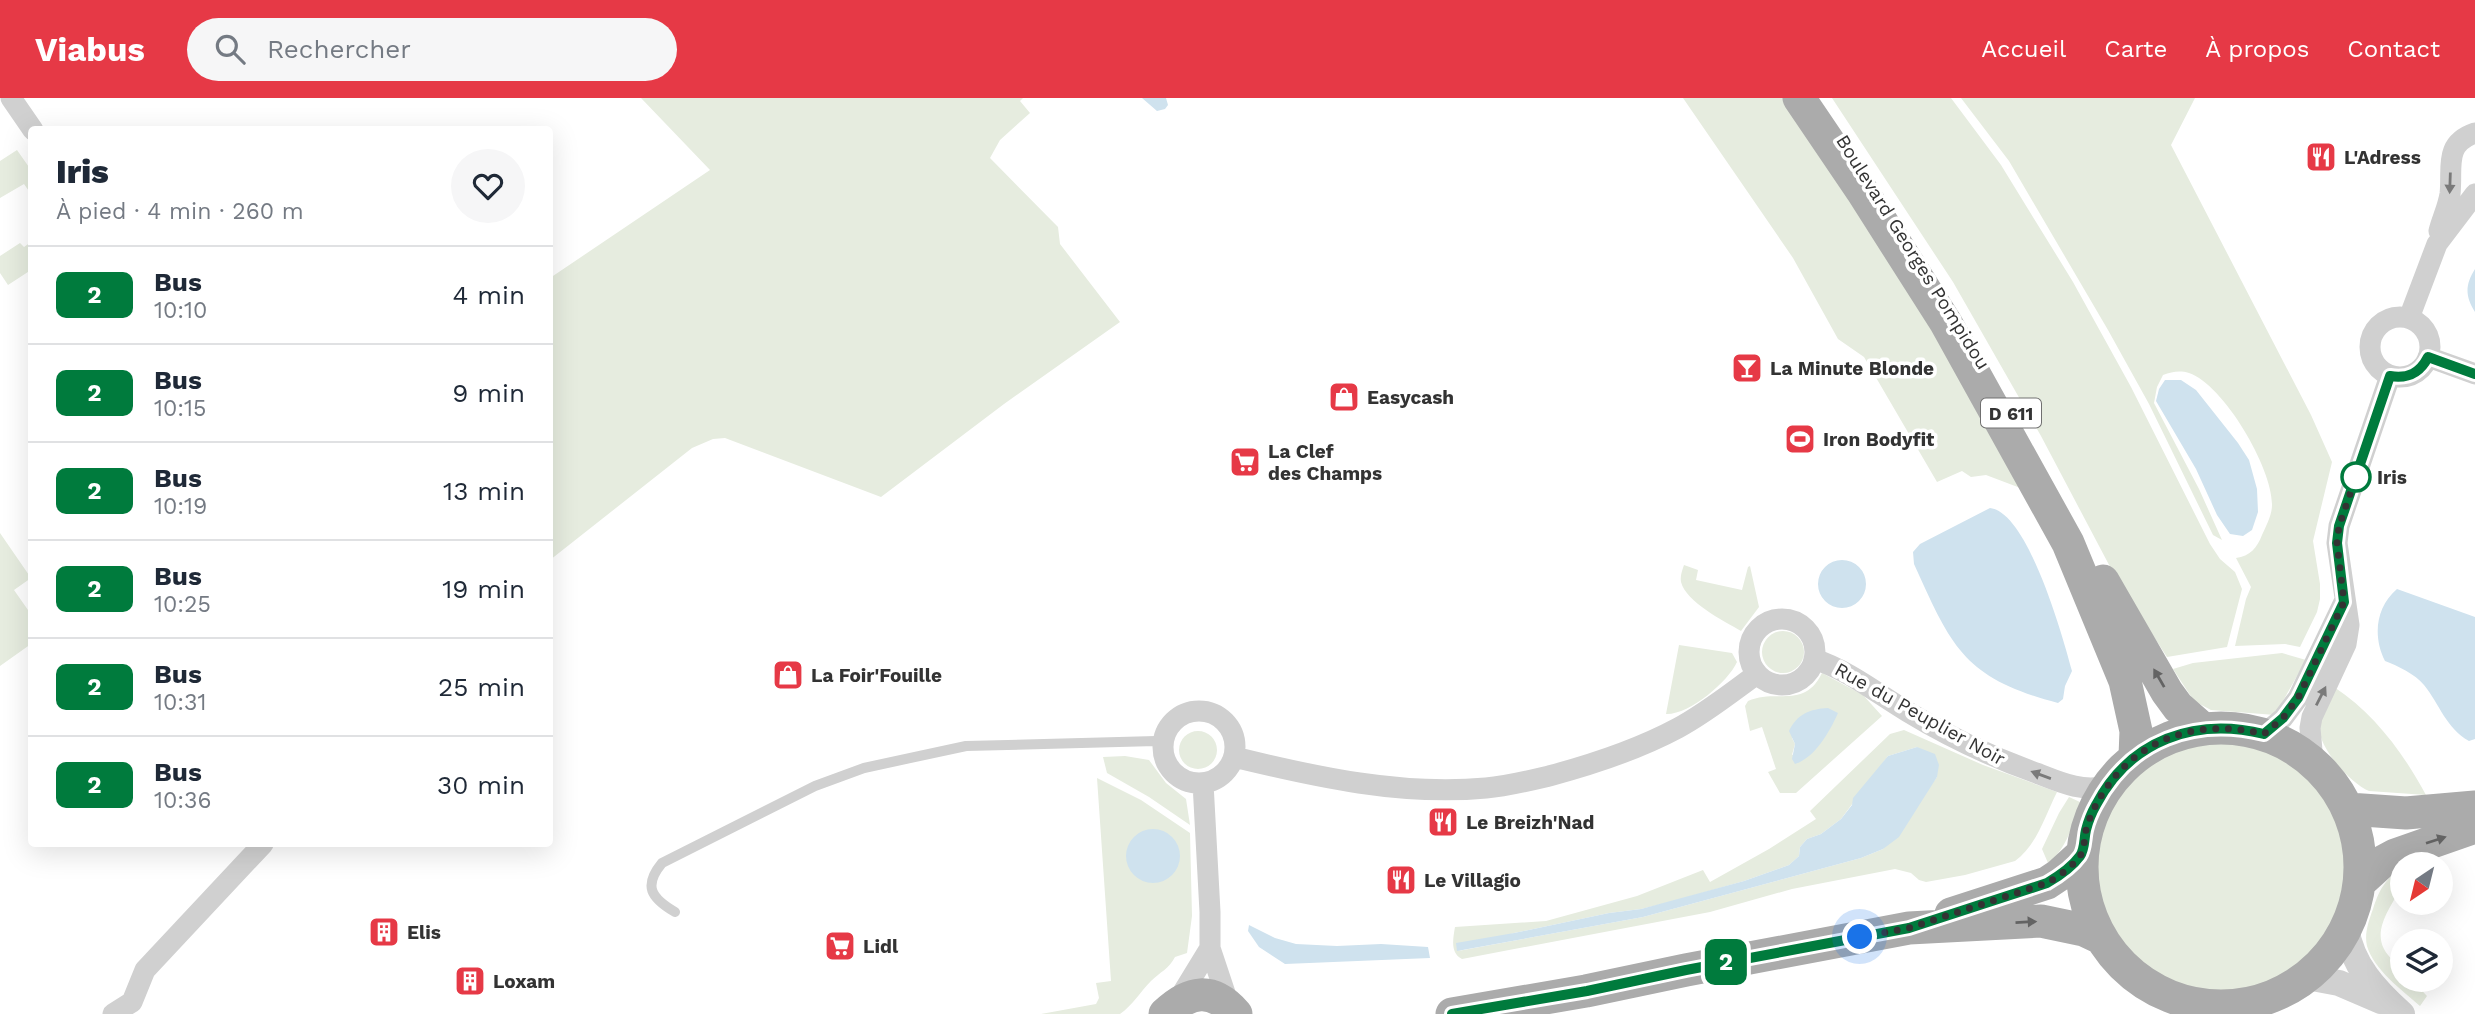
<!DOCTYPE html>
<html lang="fr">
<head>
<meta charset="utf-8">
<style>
	:root { --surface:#fff; --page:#f6f6f7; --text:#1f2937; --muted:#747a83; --line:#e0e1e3; --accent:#e63946 }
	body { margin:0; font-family:"Work Sans",sans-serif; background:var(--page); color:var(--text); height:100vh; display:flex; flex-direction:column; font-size:26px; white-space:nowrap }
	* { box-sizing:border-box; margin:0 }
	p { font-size:23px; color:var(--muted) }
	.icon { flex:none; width:38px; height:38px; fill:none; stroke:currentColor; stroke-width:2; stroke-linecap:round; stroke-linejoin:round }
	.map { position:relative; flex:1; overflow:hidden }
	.details { position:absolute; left:28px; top:28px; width:525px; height:721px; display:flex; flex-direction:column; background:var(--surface); border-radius:7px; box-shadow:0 7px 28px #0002 }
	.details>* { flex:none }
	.badge { padding:0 14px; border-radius:10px; font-size:24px; line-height:46px }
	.needle { width:46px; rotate:215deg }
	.controls { position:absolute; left:2390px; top:754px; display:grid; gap:14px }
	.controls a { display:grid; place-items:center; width:63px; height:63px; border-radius:50%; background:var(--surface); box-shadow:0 7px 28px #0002; font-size:35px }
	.you { position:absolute; width:35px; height:35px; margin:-18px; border:5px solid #fff; border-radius:50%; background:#1a73e8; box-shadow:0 0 0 10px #1a73e833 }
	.map>.badge { position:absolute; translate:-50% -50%; box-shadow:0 0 0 4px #fff }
	.round { display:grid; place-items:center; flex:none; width:74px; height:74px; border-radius:37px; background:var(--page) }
	.headline { display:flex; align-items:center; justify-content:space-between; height:119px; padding:0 28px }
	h1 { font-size:33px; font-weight:800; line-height:52px }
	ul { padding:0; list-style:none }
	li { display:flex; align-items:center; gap:21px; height:98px; padding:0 28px; border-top:2px solid var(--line) }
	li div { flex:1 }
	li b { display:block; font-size:26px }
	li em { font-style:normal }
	li .badge { min-width:77px; font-weight:700; text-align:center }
	header { display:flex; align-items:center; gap:42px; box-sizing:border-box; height:98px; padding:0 35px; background:var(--accent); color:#fff }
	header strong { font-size:33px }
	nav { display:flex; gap:38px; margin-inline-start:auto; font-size:24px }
	.search { width:490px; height:63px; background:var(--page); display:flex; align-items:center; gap:18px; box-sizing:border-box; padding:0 24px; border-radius:38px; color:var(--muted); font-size:26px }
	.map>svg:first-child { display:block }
	.green { fill:#e6ecdf; fill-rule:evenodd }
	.water { fill:#cfe2ee }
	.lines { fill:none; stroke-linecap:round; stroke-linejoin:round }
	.service { stroke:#d0d0d0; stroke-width:10 }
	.minor { stroke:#d0d0d0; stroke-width:21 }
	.tertiary { stroke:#d0d0d0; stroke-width:26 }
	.primary { stroke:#ababab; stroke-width:33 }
	.oneway { fill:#7a7a7a }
	.oneway2 { fill:#636363 }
	.line-casing { stroke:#fff; stroke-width:16 }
	.line { stroke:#007b3d; stroke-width:10 }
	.walk { stroke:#333; stroke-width:7; stroke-dasharray:0 12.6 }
	.stop-dot { fill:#fff; stroke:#007b3d; stroke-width:3.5 }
	.labels { text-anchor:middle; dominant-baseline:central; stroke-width:7; stroke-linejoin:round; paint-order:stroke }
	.shield { fill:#fff; stroke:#707070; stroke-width:2 }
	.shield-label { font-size:18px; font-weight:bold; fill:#333 }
	.poi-label { font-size:19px; font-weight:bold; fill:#333; stroke:#fff; text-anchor:start }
	.street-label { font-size:19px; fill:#333; stroke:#fff }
	.stop-label { font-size:19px; font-weight:bold; fill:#333; stroke:#fff; text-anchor:start }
</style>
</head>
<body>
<header>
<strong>Viabus</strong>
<div class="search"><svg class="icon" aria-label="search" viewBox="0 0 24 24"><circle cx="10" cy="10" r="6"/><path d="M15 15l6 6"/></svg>Rechercher</div>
<nav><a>Accueil</a><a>Carte</a><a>À propos</a><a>Contact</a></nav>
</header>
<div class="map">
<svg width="2475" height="916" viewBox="0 0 2475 916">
	<rect width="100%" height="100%" fill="#fff"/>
	<path class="green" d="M641,0H1023L1020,3L1030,15L1000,42L990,60L1058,129L1060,146L1120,224L1004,306L881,399L725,340L713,341L692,350L550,462V180L710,72Z
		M1683,0H1784L1912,195L2023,391L1986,377L1971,379L1962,373L1937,384L1864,259L1838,241L1793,160Z
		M1832,0H1951L2001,67L2073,184L2131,289L2210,446L2220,461L2235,474L2242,491L2227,549L2167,559L2117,482L2041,338L1953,184Z
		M1961,0H2195L2171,47L2311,317L2332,364L2313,443L2320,486V501L2317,514L2300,549L2285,546L2235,548L2246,501L2251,489L2236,460C2250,458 2257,450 2262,437C2266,428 2272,417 2272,407C2273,371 2224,287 2189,275C2179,272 2172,274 2163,277L2157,289L2154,305L2199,391L2222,442L2213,437L2149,306L2108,232L2009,63Z
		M17,52L31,72V96L24,86L0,100V63Z
		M31,137V172L8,187L0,175V158L20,145L24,149L31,144L29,139Z
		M0,435L31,480L14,492L28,512L32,511L31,546L0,568Z
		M1684,467L1698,472L1696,482L1742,492L1748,469L1750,468L1759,509L1741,533C1724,523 1686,504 1681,484C1680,478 1682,473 1684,467Z
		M1762 554a21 21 0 1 1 42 0a21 21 0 1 1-42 0Z
		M1679,547L1732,555L1737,564C1728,584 1689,617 1666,616Z
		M2282,555L2306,562L2275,617L2211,612L2194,603L2173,571L2193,565Z
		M1822,575L1863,597L1882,618L1796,695H1780L1768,674L1776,671L1762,629L1750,633L1745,608L1748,603C1776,590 1804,612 1822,575ZM1792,640L1819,646L1792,657L1795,646Z
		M2334,589C2374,615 2404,656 2426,697L2369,693C2350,685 2316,648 2319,625C2321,613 2330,600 2334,589Z
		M1904,632L1983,667L2057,694C2045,718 2037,747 2015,763L1965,777L1926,784L1919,782L1911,775L1895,771L1792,791L1710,814L1462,861C1450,855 1453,841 1455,829L1546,823L1637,798L1703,772L1710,784L1769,751L1816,721L1810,713L1890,636ZM1917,649L1937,679L1883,751L1861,760L1643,819L1458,853L1514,835L1609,815L1641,811L1670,804L1744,783L1789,767L1799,758L1800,749L1807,741L1821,736L1841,721L1888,658Z
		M1179 652a19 19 0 1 1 38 0a19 19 0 1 1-38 0Z
		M2096 769a125 125 0 1 1 250 0a125 125 0 1 1-250 0Z
		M1125,658L1149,662L1166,685L1186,701L1190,727L1149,699L1107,675L1103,659Z
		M1097,680L1141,702L1190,735L1192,818L1187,855L1175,859C1169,871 1160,874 1151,883C1140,894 1133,907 1120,916H1041L1096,906L1099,900L1096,885L1111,883Z
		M2069,699L2080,704C2073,726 2067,751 2048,765L2042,751L2059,715Z
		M2403,767C2403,774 2404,783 2401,789C2392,808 2373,830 2384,851C2388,859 2397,866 2403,872V882H2412L2427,898L2420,908C2402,892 2374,872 2367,848C2364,836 2369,822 2373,811C2380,789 2386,782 2403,767Z"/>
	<path class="water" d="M1142,0H1166L1168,7L1165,11L1157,13Z
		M2475,171V214C2465,198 2465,187 2475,171Z
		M2165,282H2181L2196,292L2238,345L2249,362L2257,391L2258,414L2252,432L2243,438L2230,436L2217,417L2196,371L2156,303L2159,291Z
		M1990,410C2028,414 2063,539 2072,573L2065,588L2063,601L2058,605C1964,580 1952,550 1914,466L1913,454L1920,446Z
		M1818 486a24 24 0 1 1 48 0a24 24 0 1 1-48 0Z
		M2397,491L2475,519V641L2469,643C2446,630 2440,607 2424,587C2415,576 2398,568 2385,563C2373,539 2375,510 2397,491Z
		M1828,610L1838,615C1830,633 1815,660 1795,666L1792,661L1795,646L1789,633C1797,616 1810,611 1828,610Z
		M1917,649L1935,656L1939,667L1937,679L1899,739L1883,751L1861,760L1643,819L1457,853L1456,845L1514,835L1609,815L1641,811L1744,783L1789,767L1799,758L1800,749L1807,741L1821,736L1841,721L1852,707L1853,700L1888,658Z
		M1126 758a27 27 0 1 1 54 0a27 27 0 1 1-54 0Z
		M1249,827L1275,840L1296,846L1337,848L1381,846L1428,849L1430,860L1285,866L1259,849L1248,833Z"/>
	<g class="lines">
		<path class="service" d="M675,814C651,800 643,788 662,765L815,688L864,670L966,648L1156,643L1163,645"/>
		<path class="minor" d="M11,0L33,32
			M2439,133C2442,121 2448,109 2450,96C2453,70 2443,46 2475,35
			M2370 249a30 30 0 1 1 60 0a30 30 0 1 1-60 0Z
			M2409,220L2437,146L2475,96
			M2428,259L2475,276
			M1749 554a33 33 0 1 1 66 0a33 33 0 1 1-66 0Z
			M1814,561C1848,572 1878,596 1908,614C1949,639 1994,660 2039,676C2062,685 2082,694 2107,688
			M1163 649a36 36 0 1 1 72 0a36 36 0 1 1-72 0Z
			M2264,636L2283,620L2298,600L2344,504
			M1234,659C1316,679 1402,698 1486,690C1508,688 1528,683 1549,678C1594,666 1637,652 1678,630C1706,615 1732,594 1757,576
			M2313,664L2310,630L2312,619L2346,546L2349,527L2337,445L2339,428L2390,278
			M1203,685L1210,814V850L1229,907
			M1177,904L1210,850
			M113,916L132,904L145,872L263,746"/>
		<path class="tertiary" d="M2346,830C2352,867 2375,892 2402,916
			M2307,879L2339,885L2381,903"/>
		<path class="primary" d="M1799,0L1862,93L1946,225L2068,445L2125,583L2136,633L2135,658
			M2103,483L2167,594L2178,609L2203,631
			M2082 769a139 139 0 1 1 278 0a139 139 0 1 1-278 0Z
			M2348,711L2406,715L2475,709
			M2359,785L2382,764L2395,757L2475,729
			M1951,816L2047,785L2059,777L2082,756
			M1165,916C1189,893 1212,888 1236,916
			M1452,916L1586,893L1686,872L1909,830L2041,823L2084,832L2101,840"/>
	</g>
	<defs><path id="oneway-solid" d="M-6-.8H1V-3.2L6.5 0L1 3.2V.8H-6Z" transform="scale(1.75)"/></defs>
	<g class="oneway">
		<use href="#oneway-solid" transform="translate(2450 85) rotate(92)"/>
		<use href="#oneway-solid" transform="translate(2321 598) rotate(-63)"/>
		<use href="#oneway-solid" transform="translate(2041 677) rotate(-160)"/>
	</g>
	<g class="oneway2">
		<use href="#oneway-solid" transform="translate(2159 580) rotate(-120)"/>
		<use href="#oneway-solid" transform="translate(2436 742) rotate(-18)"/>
		<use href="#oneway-solid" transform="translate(2026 824) rotate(-3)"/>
	</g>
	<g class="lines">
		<g class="line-casing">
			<path id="line" d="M1452,916L1587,893L1686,872L1909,830L2047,785C2059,778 2072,769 2080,758C2085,751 2084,740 2086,732C2088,724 2092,714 2096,707C2130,642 2195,619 2264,636L2283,620L2298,600L2344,504L2337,445L2339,428L2390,278C2408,281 2420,275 2428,259L2475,276"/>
		</g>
		<use href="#line" class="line"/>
		<path class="walk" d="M1860,839L1909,830L2047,785C2059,778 2072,769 2080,758C2085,751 2084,740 2086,732C2088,724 2092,714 2096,707C2130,642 2195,619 2264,636L2283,620L2298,600L2344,504L2337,445L2339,428L2356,379"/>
	</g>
	<defs>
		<g id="restaurant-square" transform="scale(1.575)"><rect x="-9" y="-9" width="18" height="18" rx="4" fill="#e63946" stroke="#fff"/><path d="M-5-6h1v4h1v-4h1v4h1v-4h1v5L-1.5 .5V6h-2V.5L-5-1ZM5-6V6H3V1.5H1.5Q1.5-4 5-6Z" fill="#fff"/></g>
		<g id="bar-square" transform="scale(1.575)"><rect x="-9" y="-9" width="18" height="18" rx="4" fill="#e63946" stroke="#fff"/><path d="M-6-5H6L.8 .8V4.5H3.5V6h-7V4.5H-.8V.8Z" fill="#fff"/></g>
		<g id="shop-square" transform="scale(1.575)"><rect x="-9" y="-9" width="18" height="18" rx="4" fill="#e63946" stroke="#fff"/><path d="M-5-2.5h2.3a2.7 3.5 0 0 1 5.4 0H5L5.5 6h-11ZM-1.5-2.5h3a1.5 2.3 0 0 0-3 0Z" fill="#fff"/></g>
		<g id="stadium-square" transform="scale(1.575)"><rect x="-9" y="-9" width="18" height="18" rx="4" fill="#e63946" stroke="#fff"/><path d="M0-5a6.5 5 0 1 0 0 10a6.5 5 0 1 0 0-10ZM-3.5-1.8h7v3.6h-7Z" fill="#fff"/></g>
		<g id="supermarket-square" transform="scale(1.575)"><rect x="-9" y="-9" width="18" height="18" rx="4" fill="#e63946" stroke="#fff"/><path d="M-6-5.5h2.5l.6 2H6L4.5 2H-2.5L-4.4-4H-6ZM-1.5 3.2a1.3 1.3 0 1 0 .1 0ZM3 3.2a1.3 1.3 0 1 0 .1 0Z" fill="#fff"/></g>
		<g id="building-square" transform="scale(1.575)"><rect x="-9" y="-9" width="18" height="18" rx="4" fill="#e63946" stroke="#fff"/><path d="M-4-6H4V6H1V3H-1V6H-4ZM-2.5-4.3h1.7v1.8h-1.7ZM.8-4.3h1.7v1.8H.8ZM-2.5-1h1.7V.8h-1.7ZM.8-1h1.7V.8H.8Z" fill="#fff"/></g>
	</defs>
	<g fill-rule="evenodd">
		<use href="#restaurant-square" x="2321" y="59"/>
		<use href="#bar-square" x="1747" y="270"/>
		<use href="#shop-square" x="1344" y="299"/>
		<use href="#stadium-square" x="1800" y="341"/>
		<use href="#supermarket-square" x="1245" y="364"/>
		<use href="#shop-square" x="788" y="577"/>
		<use href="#restaurant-square" x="1443" y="724"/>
		<use href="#restaurant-square" x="1401" y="782"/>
		<use href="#building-square" x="384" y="834"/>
		<use href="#supermarket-square" x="840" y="848"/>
		<use href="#building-square" x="470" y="883"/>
	</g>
	<circle class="stop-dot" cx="2356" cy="379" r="14"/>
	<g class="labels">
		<rect class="shield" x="1981" y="300.5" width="60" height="29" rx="5"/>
		<g class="shield-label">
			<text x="2011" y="315">D 611</text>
		</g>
		<g class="poi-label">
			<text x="2344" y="59">L'Adress</text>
			<text x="1770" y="270">La Minute Blonde</text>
			<text x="1367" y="299">Easycash</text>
			<text x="1823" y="341">Iron Bodyfit</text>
			<text x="1268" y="353">La Clef<tspan x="1268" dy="22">des Champs</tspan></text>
			<text x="811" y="577">La Foir'Fouille</text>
			<text x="1466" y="724">Le Breizh'Nad</text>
			<text x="1424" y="782">Le Villagio</text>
			<text x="407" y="834">Elis</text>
			<text x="863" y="848">Lidl</text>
			<text x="493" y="883">Loxam</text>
		</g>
		<g class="street-label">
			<text transform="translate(1913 154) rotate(58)">Boulevard Georges Pompidou</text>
			<text transform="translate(1920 616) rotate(29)">Rue du Peuplier Noir</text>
		</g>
		<g class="stop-label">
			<text x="2377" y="379">Iris</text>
		</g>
	</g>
</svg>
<div class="controls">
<a><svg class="needle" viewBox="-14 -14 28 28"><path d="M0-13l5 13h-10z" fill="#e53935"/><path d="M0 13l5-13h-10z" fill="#747a83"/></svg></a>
<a><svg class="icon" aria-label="layers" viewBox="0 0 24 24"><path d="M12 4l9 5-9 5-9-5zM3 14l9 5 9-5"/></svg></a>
</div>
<div class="you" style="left:1860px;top:839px"></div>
<b class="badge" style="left:1726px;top:864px;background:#007b3d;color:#fff">2</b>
<section class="details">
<div class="headline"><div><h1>Iris</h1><p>À pied · 4 min · 260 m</p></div><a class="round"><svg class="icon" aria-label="heart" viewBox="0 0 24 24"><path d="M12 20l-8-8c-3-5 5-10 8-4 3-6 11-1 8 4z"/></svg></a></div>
<ul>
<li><span class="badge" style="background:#007b3d;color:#fff">2</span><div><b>Bus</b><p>10:10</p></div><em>4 min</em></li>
<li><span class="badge" style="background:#007b3d;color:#fff">2</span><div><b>Bus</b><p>10:15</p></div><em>9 min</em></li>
<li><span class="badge" style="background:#007b3d;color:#fff">2</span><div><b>Bus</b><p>10:19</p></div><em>13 min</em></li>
<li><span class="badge" style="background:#007b3d;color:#fff">2</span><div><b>Bus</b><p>10:25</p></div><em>19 min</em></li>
<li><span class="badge" style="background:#007b3d;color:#fff">2</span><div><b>Bus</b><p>10:31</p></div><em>25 min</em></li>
<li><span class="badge" style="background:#007b3d;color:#fff">2</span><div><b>Bus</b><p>10:36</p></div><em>30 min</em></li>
</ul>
</section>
</div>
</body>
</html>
